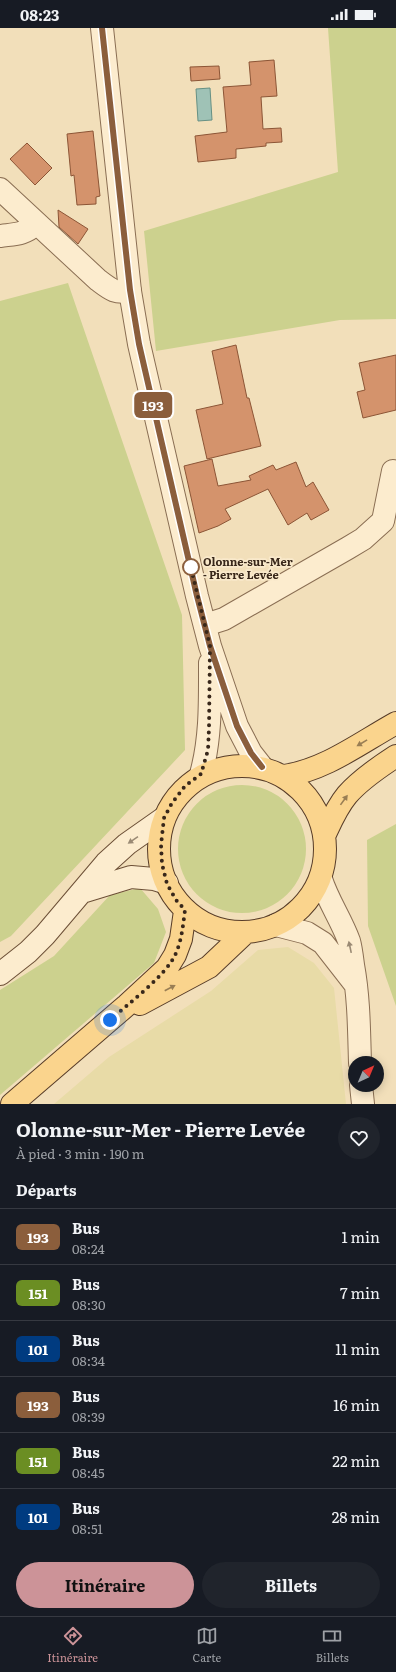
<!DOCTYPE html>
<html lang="fr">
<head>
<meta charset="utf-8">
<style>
	:root { --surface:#171b24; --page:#20242c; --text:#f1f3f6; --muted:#9ea1a6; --line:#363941; --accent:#cc9398 }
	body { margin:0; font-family:Literata,serif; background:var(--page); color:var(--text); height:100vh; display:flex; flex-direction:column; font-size:15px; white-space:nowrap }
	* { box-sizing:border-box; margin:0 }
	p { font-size:13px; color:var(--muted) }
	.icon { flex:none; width:22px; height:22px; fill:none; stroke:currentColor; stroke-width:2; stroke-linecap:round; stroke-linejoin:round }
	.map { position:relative; height:1076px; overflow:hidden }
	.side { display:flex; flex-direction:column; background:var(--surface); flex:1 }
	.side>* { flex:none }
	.badge { padding:0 8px; border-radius:6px; font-size:14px; line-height:26px }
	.needle { width:26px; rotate:44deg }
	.fabs { position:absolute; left:348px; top:1028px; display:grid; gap:8px }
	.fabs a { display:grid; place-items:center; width:36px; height:36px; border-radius:50%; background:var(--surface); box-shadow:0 2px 10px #0003; font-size:20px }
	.you { position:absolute; width:20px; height:20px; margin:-10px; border:3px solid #fff; border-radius:50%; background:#1a73e8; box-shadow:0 0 0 6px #1a73e833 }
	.map>.badge { position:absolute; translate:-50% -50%; box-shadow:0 0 0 2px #fff }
	h2 { padding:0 16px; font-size:15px; line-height:36px }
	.round { display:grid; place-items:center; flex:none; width:42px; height:42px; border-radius:21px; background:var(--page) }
	.head { display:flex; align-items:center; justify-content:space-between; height:68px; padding:0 16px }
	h1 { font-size:19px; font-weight:700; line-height:30px }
	.cta { display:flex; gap:8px; margin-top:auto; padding:8px 16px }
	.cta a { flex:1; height:46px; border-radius:24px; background:var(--accent); color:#111; font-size:16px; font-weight:700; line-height:46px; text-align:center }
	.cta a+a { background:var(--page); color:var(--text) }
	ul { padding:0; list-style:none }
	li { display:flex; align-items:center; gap:12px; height:56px; padding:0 16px; border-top:1px solid var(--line) }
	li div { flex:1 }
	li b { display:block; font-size:15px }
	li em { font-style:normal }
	li .badge { min-width:44px; font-weight:700; text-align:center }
	.status { display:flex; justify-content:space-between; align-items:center; height:28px; padding:0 20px; background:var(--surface); direction:ltr }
	.status svg { height:11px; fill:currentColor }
	.tab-bar { display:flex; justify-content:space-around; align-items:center; height:56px; border-top:1px solid var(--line); background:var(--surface); font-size:11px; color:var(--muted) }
	.tab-bar a { display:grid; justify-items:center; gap:2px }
	.tab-bar .active { color:var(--accent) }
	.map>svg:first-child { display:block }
	.farmland { fill:#e8dba7 }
	.green { fill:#ccd18e }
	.water { fill:#9fc2b6; stroke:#669084 }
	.building { fill:#d4936c; stroke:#8c5536 }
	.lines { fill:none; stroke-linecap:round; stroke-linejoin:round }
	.minor-casing { stroke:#8a6e53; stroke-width:24 }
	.tertiary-casing { stroke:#8a6e53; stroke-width:24 }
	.secondary-casing { stroke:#6c4f36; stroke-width:24 }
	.primary-casing { stroke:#573c28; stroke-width:24 }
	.minor { stroke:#fcecce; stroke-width:22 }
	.tertiary { stroke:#fcecce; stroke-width:22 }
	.secondary { stroke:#fcecce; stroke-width:22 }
	.primary { stroke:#fad48d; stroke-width:22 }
	.oneway { fill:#997e54 }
	.oneway2 { fill:#9a8a74 }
	.line-casing { stroke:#fff; stroke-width:9 }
	.line { stroke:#8b5e3c; stroke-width:6 }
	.walk { stroke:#38271a; stroke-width:4; stroke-dasharray:0 7.2 }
	.stop-dot { fill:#fff; stroke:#8b5e3c; stroke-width:2 }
	.labels { text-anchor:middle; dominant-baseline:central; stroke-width:3.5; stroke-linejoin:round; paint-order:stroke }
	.stop-label { font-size:11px; font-weight:bold; fill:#38271a; stroke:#f9e9cb; text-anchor:start }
</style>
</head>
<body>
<div class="status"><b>08:23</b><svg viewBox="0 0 49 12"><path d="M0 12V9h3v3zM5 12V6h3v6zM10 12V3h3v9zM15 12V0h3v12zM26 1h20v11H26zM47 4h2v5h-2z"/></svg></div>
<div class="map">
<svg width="396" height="1076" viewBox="0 0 396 1076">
	<rect width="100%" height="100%" fill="#f2dfba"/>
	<path class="farmland" d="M288,919L314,935L334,960L346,1076H54L109,1029L211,963L258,922Z"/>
	<path class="green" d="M328,0H396V291L340,292L156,323L144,203L338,144Z
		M68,255L182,587L185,722L11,908L0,914V273Z
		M178 821a64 64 0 1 1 128 0a64 64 0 1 1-128 0Z
		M396,796V978L368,898L367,812Z
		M140,860L158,881L166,904L154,935L0,1067V962L54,928L110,867Z"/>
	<path class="water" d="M210,60L212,92L198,93L196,61Z"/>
	<path class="building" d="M274,32L277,68L261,69L263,101L281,100L282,114L266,115V118L236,121V130L198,134L195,108L227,104L223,59L251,57L249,34Z
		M219,38L220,51L191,53L190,39Z
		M93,103L100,168L96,169V176L77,177L74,147L71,148L67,106Z
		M27,115L52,140L35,157L10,131Z
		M58,182L88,201L78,216L59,199Z
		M236,317L247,370H249L261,418L207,431L196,382L223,376L212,323Z
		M396,327V382L363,390L357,364L365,362L359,335Z
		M212,431L218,458L251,452L249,448L273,437L276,442L296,434L306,459L313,454L329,482L311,492L307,485L288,497L268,461L225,481L231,491L218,498L199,505L184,438Z"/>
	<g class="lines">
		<g class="minor-casing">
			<path id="minor" d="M0,161L98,252C110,261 115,266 130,263
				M0,208C15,206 24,207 36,196
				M205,597L224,591L348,520L363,511L383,493L393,443"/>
		</g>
		<g class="tertiary-casing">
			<path id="tertiary" d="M102,0L130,263L139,316L197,568L210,618L237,698L251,725L262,739
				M201,746C211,710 210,673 210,635
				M321,851C328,873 341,891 349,913C351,920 352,929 353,937C359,970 359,1002 360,1035
				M276,897L307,905L323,915L355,956
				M361,1057L363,1076"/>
		</g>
		<g class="secondary-casing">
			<path id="secondary" d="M82,864L131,849L154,851L167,855
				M0,946L28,924L45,907L106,835L127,816L164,790"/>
		</g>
		<g class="primary-casing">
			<path id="primary" d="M159 821a83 83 0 1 1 166 0a83 83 0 1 1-166 0Z
				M284,748C325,742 360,715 396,695
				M325,806C331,793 337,779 347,767C360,752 379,739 396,728
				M140,976L209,939L246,904
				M12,1076L127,977L167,940L175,927L181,911L185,883"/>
		</g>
		<use href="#minor" class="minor"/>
		<use href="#tertiary" class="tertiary"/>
		<use href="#secondary" class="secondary"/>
		<use href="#primary" class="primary"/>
	</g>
	<defs><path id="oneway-solid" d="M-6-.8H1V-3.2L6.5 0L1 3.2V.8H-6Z"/></defs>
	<g class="oneway">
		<use href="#oneway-solid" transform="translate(362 715) rotate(149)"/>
		<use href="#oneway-solid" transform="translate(344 772) rotate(-54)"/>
		<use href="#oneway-solid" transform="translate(170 960) rotate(-28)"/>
	</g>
	<g class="oneway2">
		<use href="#oneway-solid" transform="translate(133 812) rotate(146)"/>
		<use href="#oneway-solid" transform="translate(350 919) rotate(-102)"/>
	</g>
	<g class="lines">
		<g class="line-casing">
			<path id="line" d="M102,0L130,262L139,316L197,568L210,618L237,698L251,725L262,739"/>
		</g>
		<use href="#line" class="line"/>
		<path class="walk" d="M110,992C129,975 167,947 176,925C182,911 183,897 185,882L176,872L167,856L162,836L161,817L164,790L172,775L185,758L201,746L208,722L209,700L210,618L190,536L191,539"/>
	</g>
	<circle class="stop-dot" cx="191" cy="539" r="8"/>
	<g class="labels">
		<g class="stop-label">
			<text x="203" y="533">Olonne-sur-Mer<tspan x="203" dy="13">- Pierre Levée</tspan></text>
		</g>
	</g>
</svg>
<div class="fabs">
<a><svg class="needle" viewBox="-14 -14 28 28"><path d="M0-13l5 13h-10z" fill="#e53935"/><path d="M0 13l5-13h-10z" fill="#9ea1a6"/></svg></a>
</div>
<div class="you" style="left:110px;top:992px"></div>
<b class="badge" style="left:153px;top:377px;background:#8b5e3c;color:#fff">193</b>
</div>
<section class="side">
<div class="head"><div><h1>Olonne-sur-Mer - Pierre Levée</h1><p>À pied · 3 min · 190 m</p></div><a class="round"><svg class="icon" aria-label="heart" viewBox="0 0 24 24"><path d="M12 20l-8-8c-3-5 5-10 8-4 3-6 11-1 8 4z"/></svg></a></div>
<h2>Départs</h2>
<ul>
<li><span class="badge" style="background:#8b5e3c;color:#fff">193</span><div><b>Bus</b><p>08:24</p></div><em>1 min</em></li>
<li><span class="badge" style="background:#6b8e23;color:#fff">151</span><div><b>Bus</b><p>08:30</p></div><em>7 min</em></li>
<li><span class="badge" style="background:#003b80;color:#fff">101</span><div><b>Bus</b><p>08:34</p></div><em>11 min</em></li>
<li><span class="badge" style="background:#8b5e3c;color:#fff">193</span><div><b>Bus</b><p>08:39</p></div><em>16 min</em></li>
<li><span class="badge" style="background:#6b8e23;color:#fff">151</span><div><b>Bus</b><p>08:45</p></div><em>22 min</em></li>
<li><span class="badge" style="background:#003b80;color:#fff">101</span><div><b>Bus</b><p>08:51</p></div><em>28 min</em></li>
</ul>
<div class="cta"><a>Itinéraire</a><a>Billets</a></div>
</section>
<nav class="tab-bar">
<a class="active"><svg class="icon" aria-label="directions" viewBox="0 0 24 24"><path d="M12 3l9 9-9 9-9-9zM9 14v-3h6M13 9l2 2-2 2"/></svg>Itinéraire</a>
<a><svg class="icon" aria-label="map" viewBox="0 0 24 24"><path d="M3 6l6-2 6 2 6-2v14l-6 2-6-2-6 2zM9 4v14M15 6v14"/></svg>Carte</a>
<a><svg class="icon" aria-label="tickets" viewBox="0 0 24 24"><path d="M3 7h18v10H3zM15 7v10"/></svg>Billets</a>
</nav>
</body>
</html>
